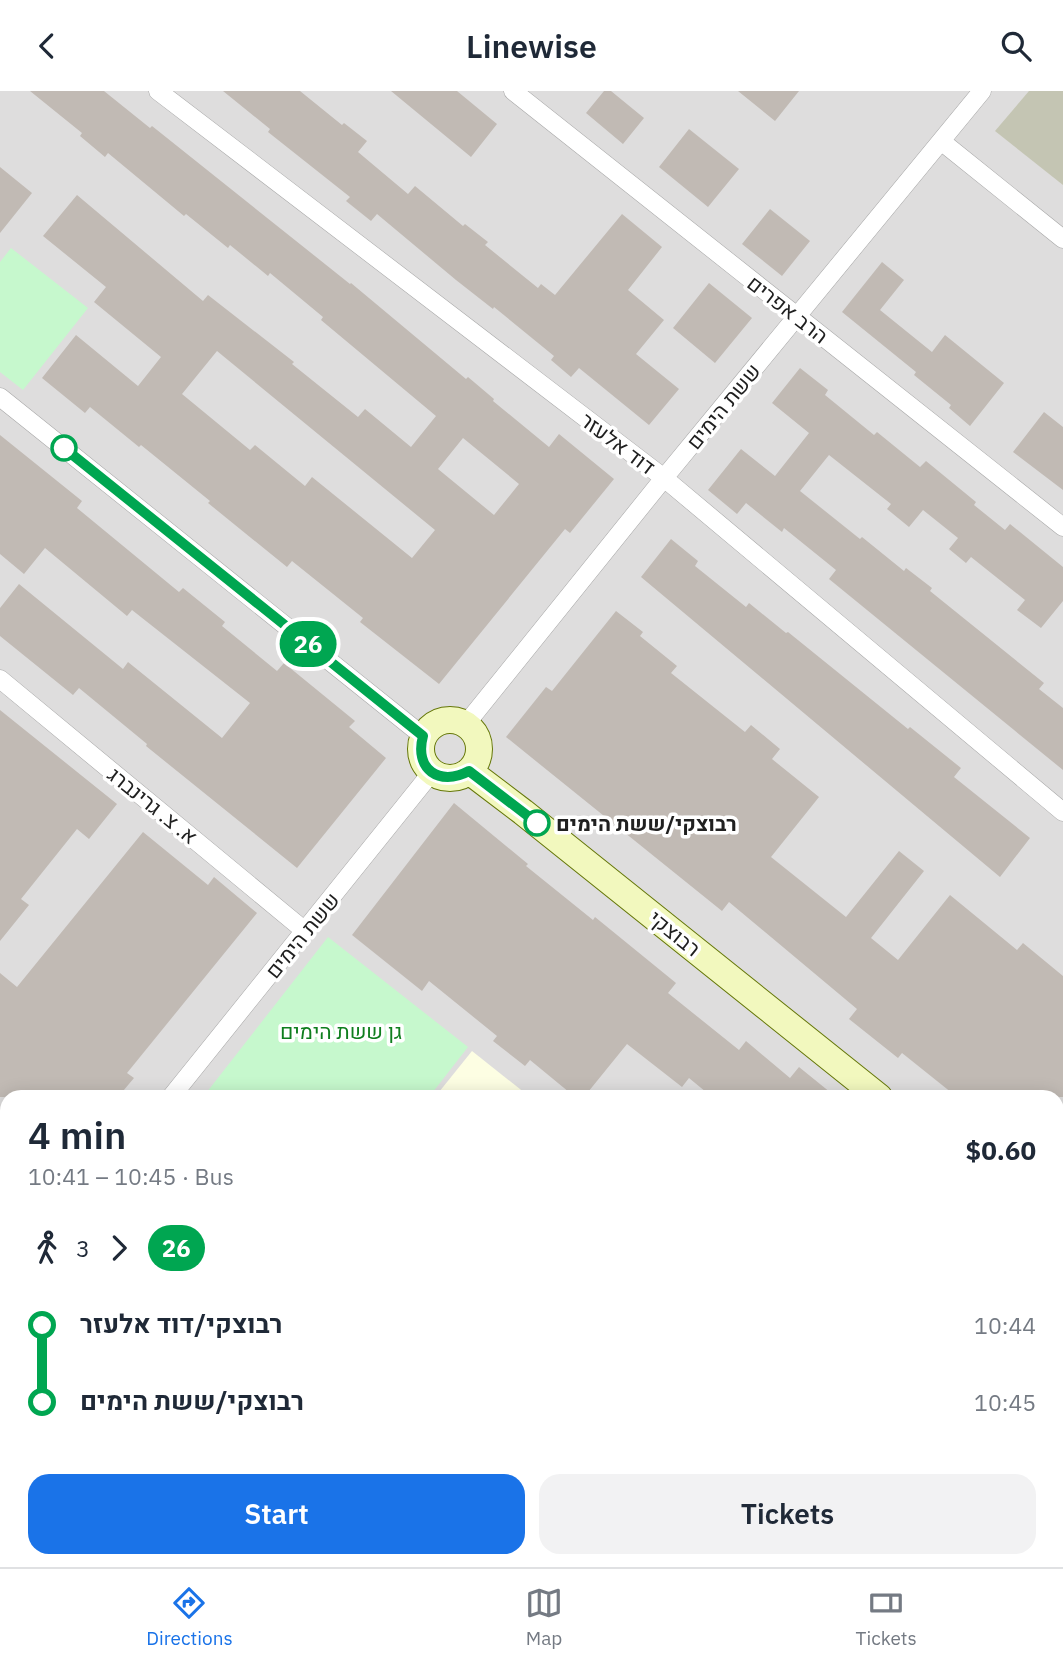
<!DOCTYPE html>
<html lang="en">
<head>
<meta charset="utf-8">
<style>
	:root { --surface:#fff; --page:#f2f2f3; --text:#1f2937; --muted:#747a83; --line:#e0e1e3; --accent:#1a73e8 }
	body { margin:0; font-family:"IBM Plex Sans",Heebo,sans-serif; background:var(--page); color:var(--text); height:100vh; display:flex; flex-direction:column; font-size:26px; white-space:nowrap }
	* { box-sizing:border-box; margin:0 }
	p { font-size:23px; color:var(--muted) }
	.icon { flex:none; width:38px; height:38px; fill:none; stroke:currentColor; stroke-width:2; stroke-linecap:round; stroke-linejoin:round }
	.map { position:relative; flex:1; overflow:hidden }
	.side { position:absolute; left:0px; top:999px; width:1064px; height:478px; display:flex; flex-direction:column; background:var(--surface); border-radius:21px 21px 0 0; box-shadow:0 4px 18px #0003 }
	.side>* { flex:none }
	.badge { padding:0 14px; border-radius:23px; font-size:24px; line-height:46px }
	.map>.badge { position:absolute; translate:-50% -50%; box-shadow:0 0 0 4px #fff }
	.legs { display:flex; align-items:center; gap:10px; height:77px; padding:0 28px; font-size:23px }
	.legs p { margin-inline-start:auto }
	.summary { display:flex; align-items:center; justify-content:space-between; height:119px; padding:0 28px }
	h1 { font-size:38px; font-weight:600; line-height:52px }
	.button { display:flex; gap:14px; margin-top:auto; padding:14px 28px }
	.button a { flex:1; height:80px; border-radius:21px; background:var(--accent); color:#fff; font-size:28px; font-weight:600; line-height:80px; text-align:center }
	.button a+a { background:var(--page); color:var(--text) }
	ul { padding:0 28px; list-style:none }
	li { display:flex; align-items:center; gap:24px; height:77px; font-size:26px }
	li i { display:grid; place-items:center; width:10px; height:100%; margin:0 9px; background:currentColor }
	li i::after { content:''; width:18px; height:18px; margin:-9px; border:5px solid; border-radius:50%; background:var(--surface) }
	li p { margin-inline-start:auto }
	li:first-child i { background:linear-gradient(#0000 50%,currentColor 0) }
	li:last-child i { background:linear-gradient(currentColor 50%,#0000 0) }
	header { display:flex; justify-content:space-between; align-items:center; height:91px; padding:0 28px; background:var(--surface); font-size:32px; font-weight:600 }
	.menu { display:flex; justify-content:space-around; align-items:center; height:98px; border-top:2px solid var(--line); background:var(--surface); font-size:19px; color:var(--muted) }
	.menu a { display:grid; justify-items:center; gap:4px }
	.menu .selected { color:var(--accent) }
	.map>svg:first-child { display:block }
	.residential { fill:#dedddd; fill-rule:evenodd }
	.education { fill:#fdfee3 }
	.construction { fill:#c4c5b3 }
	.park { fill:#c6f8cd }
	.building { fill:#c1bab4; fill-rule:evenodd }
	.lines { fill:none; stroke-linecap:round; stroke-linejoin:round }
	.street-casing { stroke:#a7a7a7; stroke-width:19 }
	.secondary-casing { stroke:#657708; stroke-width:28 }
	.street { stroke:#fff; stroke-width:18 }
	.secondary { stroke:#f2f8be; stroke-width:26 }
	.line-1-casing { stroke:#fff; stroke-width:16 }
	.line-1 { stroke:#00a651; stroke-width:10 }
	.stop-1-dot { fill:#fff; stroke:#00a651; stroke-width:3.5 }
	.labels { text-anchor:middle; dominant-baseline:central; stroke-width:7; stroke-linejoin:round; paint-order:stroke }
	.street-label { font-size:21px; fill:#202020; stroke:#fff }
	.stop-label { font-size:21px; font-weight:bold; fill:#202020; stroke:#fff; text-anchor:start }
	.park-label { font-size:21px; fill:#0f7e1e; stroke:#fff }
</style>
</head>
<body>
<header><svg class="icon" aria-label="back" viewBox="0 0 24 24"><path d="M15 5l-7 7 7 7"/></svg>Linewise<svg class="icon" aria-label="search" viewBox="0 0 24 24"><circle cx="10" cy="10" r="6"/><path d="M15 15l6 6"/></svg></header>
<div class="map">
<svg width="1063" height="1476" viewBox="0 0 1063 1476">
	<rect width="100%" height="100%" fill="#f1eee7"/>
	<path class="residential" d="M0,0H1063V1476H0ZM7,1006H1057V1470H7Z"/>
	<path class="education" d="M472,960L530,1006H435Z"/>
	<path class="construction" d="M1029,0H1063V94L995,40Z"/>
	<path class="park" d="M11,157L88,217L23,299L0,281V171Z
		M328,846L468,956L429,1006H203Z
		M23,1470H143L151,1476H30Z"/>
	<path class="building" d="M30,0H104L150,37L152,35L350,193L351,192L466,288L468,286L494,308L493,310L549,356L559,343L614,388L570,442L565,438L439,593L360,531L363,527L292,470L287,476L208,412L210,410L141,354L139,356L90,316L85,322L42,287L76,244L138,295L161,266L94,211L106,196L43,145L77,104L203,210L208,204L294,271L292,273L358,326L365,318L411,356L436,325L321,229L323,226L270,182L268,185L230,154L228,157L186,123L184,125L108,62L105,66L80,45L82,42ZM217,260L435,439L412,467L312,386L305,395L255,354L250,359L182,303ZM463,347L519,393L494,424L438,378Z
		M223,0H300L342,34L344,32L367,50L358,61L408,103L415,95L463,135L465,133L488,151L485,154L538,197L541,193L555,204L622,123L662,156L628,199L664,229L636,263L679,298L649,334L579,277L571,286L551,269L554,265L494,216L493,218L456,189L377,123L371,130L346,110L350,106L268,41L270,38Z
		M391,0H457L497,33L471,66Z
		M604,0H611L644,27L623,53L586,22Z
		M738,0H799L775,30Z
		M689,38L739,78L708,116L659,76Z
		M0,76L32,102L0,142Z
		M770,118L810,150L782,185L742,153Z
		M882,171L904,189L880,219L932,261L945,244L1004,292L970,335L949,317L951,314L914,284L916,281L842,221Z
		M709,192L752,227L715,272L673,237Z
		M800,277L828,299L825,304L874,344L877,341L920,376L926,370L976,411L974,414L1005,439L1010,433L1063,476V510L1041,537L1017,519L1025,509L971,466L966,472L949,458L958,447L923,419L909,436L887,418L891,413L829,364L800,400L860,448L862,446L904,480L906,477L932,497L930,500L1044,592L1039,598L1063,617V679L829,488L836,479L784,437L782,441L746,412L737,423L708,399L741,358L775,385L809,342L772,312Z
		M1044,321L1063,336V399L1013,361Z
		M0,344L82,410L77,417L179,501L183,497L225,531L222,535L277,580L284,572L355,630L349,636L386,667L297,777L146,655L147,653L79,597L73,604L0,545V517L19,493L123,578L128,571L222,647L250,612L132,519L127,525L45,457L24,483L0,463Z
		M671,448L698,470L695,475L746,516L749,512L786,542L788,541L908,638L910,636L961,677L954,686L1030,747L1000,786L641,486Z
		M616,520L643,541L640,545L677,575L671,582L745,641L751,634L780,658L772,668L819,706L771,766L846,826L899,760L924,780L871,847L898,869L950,804L1017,859L1023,852L1063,885V1006H957L902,962L898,967L849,928L857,918L729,811L722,820L506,646L546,596L552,600Z
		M0,619L117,713L89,748L77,738L21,808L29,814L0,850Z
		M454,712L528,773L526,775L593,829L595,826L676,892L668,902L739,959L746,950L790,987L799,976L836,1006H712L689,987L682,996L627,953L584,1006H575L530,969L525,975L493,950L497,945L429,890L422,900L352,844Z
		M143,741L208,794L214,786L257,822L127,982L134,987L118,1006H0V882L17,896Z"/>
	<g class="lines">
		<g class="street-casing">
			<path id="street" d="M158,0L664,387L1063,721
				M513,0L1063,436
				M941,50L1063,148
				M0,306L423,645
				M0,588L305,840
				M466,633L664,387L982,0
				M171,1006L432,681
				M0,1087L7,1093
				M0,1226L7,1217
				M482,1470L489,1476
				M946,1470L953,1476
				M889,1476L894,1470"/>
		</g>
		<g class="secondary-casing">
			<path id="secondary" d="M421 658a29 29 0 1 1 58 0a29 29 0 1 1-58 0Z
				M469,680L523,721L879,1006
				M1057,1149L1063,1154"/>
		</g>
		<use href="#street" class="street"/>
		<use href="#secondary" class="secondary"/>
	</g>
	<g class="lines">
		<g class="line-1-casing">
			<path id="line-1" d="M64,357L423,645C414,678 439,696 469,680L537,732"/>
		</g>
		<use href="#line-1" class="line-1"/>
	</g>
	<g class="stop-1-dot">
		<circle cx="64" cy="357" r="12"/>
		<circle cx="537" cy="732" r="12"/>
	</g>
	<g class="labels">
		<g class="street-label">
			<text transform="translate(788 218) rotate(38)">הרב אפרים</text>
			<text transform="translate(723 315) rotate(-51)">ששת הימים</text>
			<text transform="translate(618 352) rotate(37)">דוד אלעזר</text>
			<text transform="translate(153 714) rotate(39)">א. צ. גרינברג</text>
			<text transform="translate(675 842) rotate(39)">רבוצקי</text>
			<text transform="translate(302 844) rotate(-51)">ששת הימים</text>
		</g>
		<g class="stop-label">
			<text x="556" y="732">רבוצקי/ששת הימים</text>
		</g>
		<g class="park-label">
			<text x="341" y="940">גן ששת הימים</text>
		</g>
	</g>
</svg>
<b class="badge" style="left:308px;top:553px;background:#00a651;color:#fff">26</b>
<section class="side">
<div class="summary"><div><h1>4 min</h1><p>10:41 – 10:45 · Bus</p></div><b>$0.60</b></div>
<div class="legs"><svg class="icon" aria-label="walk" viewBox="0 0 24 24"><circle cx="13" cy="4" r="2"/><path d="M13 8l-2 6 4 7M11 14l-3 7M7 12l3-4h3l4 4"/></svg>3<svg class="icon" aria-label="forward" viewBox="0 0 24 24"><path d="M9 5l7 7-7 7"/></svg><b class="badge" style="background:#00a651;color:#fff">26</b></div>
<ul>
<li><i style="color:#00a651"></i><b>רבוצקי/דוד אלעזר</b><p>10:44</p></li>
<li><i style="color:#00a651"></i><b>רבוצקי/ששת הימים</b><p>10:45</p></li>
</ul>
<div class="button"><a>Start</a><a>Tickets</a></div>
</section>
</div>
<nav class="menu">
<a class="selected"><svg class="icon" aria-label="directions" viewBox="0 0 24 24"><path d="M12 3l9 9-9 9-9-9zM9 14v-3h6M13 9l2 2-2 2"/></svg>Directions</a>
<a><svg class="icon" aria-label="map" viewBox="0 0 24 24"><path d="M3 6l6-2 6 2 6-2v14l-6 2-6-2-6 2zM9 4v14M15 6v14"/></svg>Map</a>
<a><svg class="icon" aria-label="tickets" viewBox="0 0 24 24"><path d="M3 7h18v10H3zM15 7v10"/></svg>Tickets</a>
</nav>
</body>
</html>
